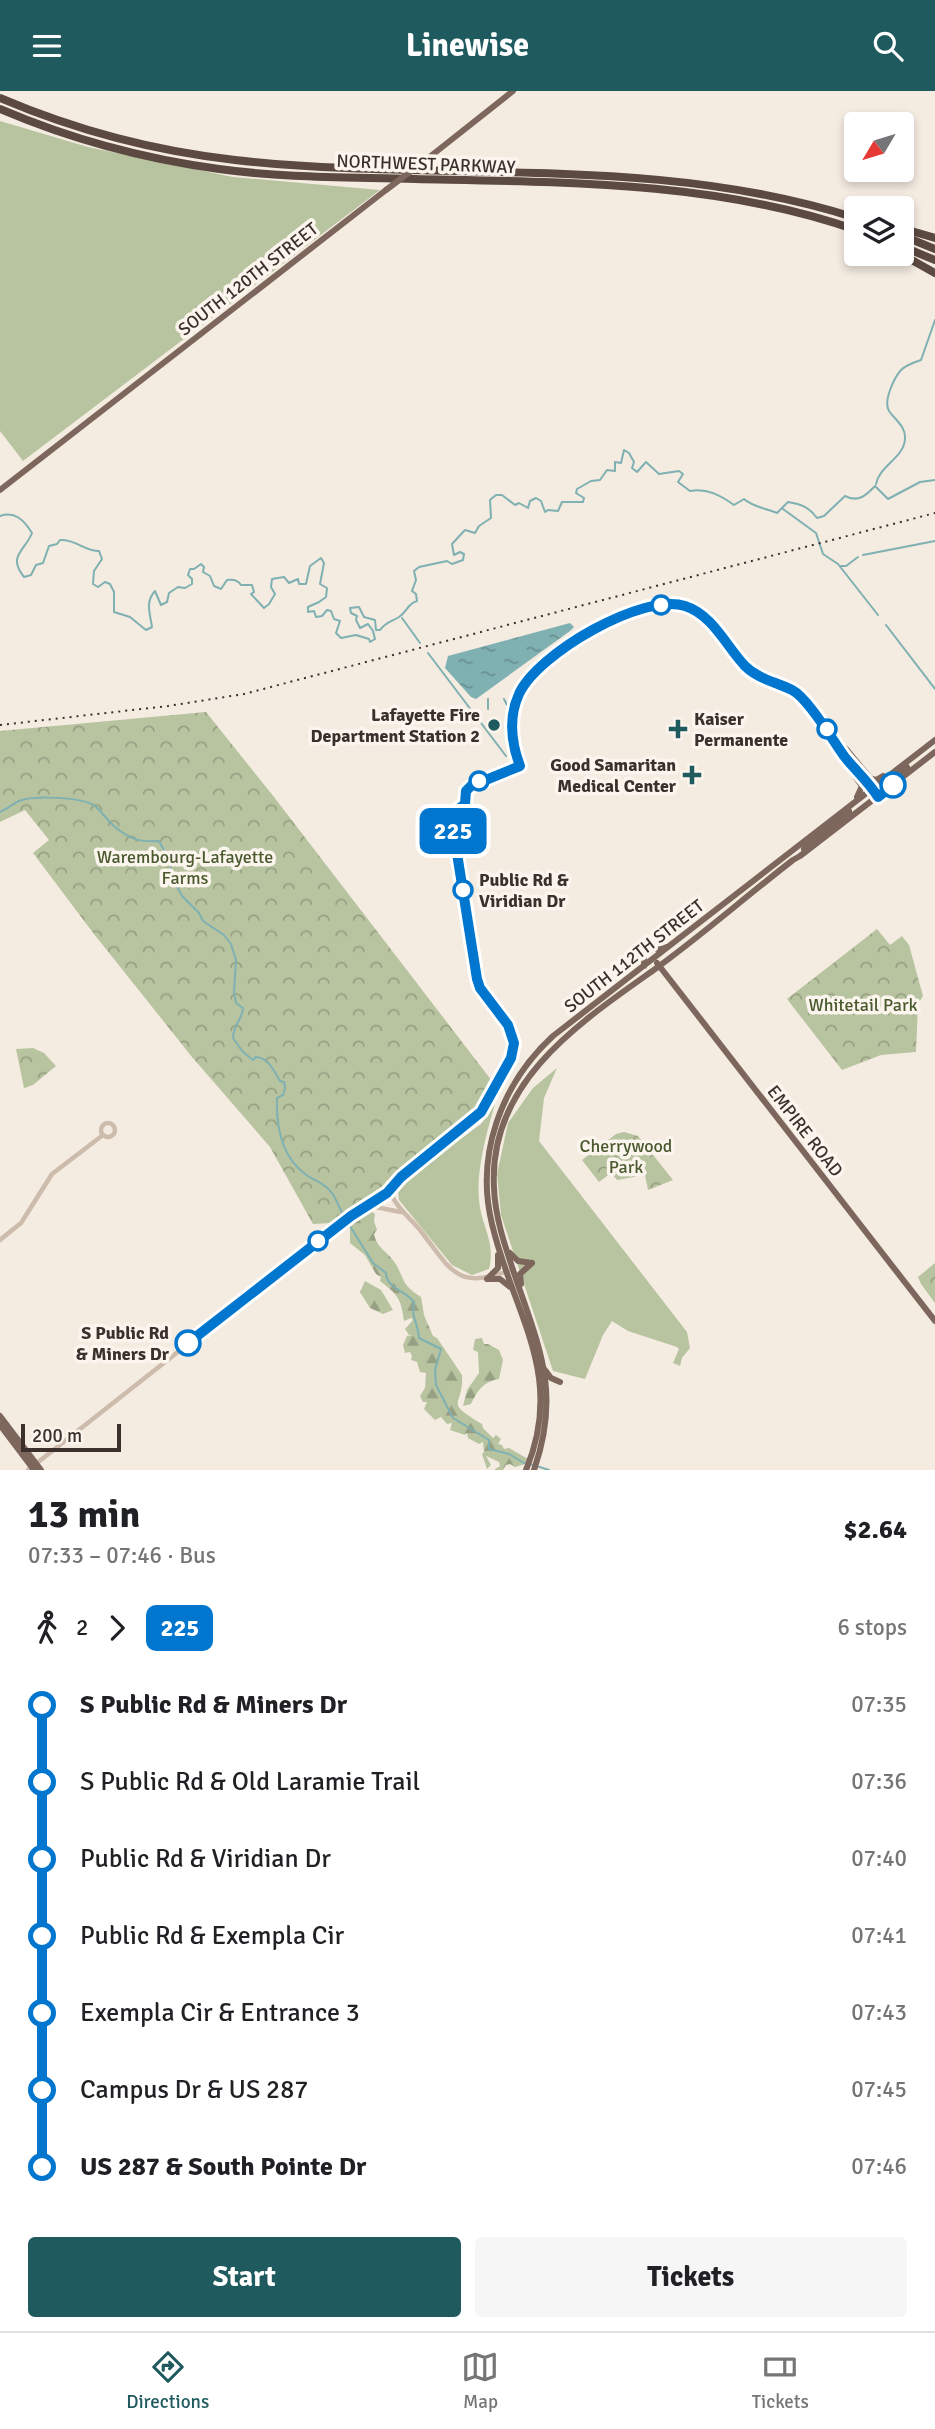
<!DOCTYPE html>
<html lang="en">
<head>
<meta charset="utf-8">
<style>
	:root { --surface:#fff; --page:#f6f6f6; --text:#202124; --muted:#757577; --line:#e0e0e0; --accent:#1f5a5e }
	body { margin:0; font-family:Signika,sans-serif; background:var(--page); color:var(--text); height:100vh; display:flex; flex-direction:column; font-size:26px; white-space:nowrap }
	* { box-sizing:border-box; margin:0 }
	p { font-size:23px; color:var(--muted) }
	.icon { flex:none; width:38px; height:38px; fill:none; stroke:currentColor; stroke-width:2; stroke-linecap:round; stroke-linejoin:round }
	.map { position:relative; height:1379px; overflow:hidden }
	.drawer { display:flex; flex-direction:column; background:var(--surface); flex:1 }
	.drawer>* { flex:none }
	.badge { padding:0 14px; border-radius:10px; font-size:24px; line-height:46px }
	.needle { width:46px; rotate:232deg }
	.buttons { position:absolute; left:844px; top:21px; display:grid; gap:14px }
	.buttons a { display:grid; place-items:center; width:70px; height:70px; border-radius:7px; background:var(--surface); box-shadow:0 4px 10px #0003; font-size:35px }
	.scale { position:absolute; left:21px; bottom:18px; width:100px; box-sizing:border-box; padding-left:7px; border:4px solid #3b302b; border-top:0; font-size:19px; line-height:24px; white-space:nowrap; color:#3b302b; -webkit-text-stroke:5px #fbf5ee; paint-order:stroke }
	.map>.badge { position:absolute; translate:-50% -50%; box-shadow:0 0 0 4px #fff }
	.legs { display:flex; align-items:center; gap:10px; height:77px; padding:0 28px; font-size:23px }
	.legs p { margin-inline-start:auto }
	.head { display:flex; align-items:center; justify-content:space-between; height:119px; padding:0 28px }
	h1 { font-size:38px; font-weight:700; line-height:52px }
	.cta { display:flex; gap:14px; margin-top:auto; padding:14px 28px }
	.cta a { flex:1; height:80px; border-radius:7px; background:var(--accent); color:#fff; font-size:28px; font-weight:700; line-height:80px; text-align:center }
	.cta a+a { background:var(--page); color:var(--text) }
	ul { padding:0 28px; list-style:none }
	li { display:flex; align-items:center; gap:24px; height:77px; font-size:26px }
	li i { display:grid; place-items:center; width:10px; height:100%; margin:0 9px; background:currentColor }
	li i::after { content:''; width:18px; height:18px; margin:-9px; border:5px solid; border-radius:50%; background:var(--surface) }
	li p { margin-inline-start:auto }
	li:first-child i { background:linear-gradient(#0000 50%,currentColor 0) }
	li:last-child i { background:linear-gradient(currentColor 50%,#0000 0) }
	header { display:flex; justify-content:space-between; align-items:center; height:91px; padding:0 28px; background:var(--accent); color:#fff; font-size:32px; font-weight:700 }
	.tab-bar { display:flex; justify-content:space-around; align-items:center; height:98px; border-top:2px solid var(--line); background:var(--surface); font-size:19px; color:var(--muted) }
	.tab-bar a { display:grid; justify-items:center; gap:4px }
	.tab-bar .current { color:var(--accent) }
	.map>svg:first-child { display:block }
	.grass { fill:#b8c4a0 }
	.forest { fill:url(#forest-firs) }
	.park { fill:url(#park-crowns) }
	.water { fill:url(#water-ripples) }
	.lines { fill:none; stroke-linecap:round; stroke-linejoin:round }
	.stream { stroke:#7fb0b2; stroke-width:2 }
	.minor { stroke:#cdbbac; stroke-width:4.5 }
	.major { stroke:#7d675c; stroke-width:6 }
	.highway { stroke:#5c4a42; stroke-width:8 }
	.rail { stroke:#3b302b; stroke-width:2; stroke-dasharray:2 5; stroke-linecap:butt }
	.major-bridge { stroke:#7d675c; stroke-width:6 }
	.line-1-casing { stroke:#fff; stroke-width:16 }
	.line-1 { stroke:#0076ce; stroke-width:10 }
	.stop-1-dot { fill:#fff; stroke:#0076ce; stroke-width:3.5 }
	.poi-dot { fill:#1f5a5e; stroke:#fbf5ee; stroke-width:2.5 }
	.labels { text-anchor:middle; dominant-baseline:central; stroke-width:7; stroke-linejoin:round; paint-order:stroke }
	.street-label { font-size:18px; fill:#3b302b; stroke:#fbf5ee }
	.poi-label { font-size:18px; font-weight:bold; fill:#3b302b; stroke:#fbf5ee; text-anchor:end }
	.park-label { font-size:18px; fill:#4a5a2e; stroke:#fbf5ee }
	.stop-label { font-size:18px; font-weight:bold; fill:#3b302b; stroke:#fbf5ee; text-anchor:start }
</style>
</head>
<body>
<header><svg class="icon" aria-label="menu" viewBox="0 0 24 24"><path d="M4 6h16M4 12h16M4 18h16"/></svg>Linewise<svg class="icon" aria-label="search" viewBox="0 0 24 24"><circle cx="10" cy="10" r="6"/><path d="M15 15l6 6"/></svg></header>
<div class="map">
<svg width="935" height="1379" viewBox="0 0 935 1379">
	<defs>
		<pattern id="forest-firs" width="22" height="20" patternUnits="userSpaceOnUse" patternTransform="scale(1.75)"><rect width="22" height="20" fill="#b8c4a0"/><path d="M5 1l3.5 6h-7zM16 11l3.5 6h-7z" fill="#97a083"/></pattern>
		<pattern id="park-crowns" width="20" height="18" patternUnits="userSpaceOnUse" patternTransform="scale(1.75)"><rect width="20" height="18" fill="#b8c4a0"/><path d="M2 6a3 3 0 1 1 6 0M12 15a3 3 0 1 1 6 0" fill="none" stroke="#97a083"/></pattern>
		<pattern id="water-ripples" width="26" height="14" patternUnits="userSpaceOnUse" patternTransform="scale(1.75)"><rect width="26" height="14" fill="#7fb0b2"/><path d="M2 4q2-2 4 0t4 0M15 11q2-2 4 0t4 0" fill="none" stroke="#699091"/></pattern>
	</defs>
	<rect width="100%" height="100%" fill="#f4ebe1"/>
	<path class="grass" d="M0,30L88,56L233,86L380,99L23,370L0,340Z
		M557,977L544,1007L539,1050L687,1241L690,1257L682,1267L680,1275L673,1272L679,1258L677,1256L628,1240L612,1230L603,1244L585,1288L553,1280L501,1124L497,1083L508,1032L533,997Z
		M495,1013C487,1040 476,1080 479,1109C481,1135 496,1150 489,1178L472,1184L452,1174L399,1109L398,1099L403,1090L481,1033Z"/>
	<path class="forest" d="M371,1120L375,1123L374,1130L377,1139L374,1143C377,1158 390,1162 397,1175C406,1193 403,1194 421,1206L424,1224L433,1245L437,1247L462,1284C464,1317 442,1309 482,1333L483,1337L493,1347L496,1344L501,1348L498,1353L502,1354L504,1358L509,1357L528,1368L525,1373L515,1376L510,1373L506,1374L503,1379H494L500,1375L499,1371L486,1365L491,1374L487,1378L482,1363L484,1361L483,1351L479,1353L468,1347L467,1342L465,1344L450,1339L452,1332L447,1333L441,1326L435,1329L424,1318L427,1311H423L420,1305L425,1297L426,1282L420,1281L417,1271L411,1269L412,1265L410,1261L405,1262L403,1254L407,1245L413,1244H409L405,1238L413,1229L411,1227L404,1230C401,1207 398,1204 380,1190L381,1186L376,1183L365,1164L350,1152V1134Z
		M365,1190L381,1199L393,1219L383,1223L370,1217L360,1201Z
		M482,1247L484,1253H488L499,1259L503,1269L499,1288C483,1291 478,1299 471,1313L463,1315L467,1299L479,1282L478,1261L473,1259L475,1248Z"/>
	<path class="park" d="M206,621L274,706L492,990L474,1025L404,1080L331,1132L313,1133L270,1056L192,966L94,843L33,762L49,749L25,719L0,731V640Z
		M877,838L890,854L902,845L909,854L923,905L918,913L916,961L881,964L842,979L787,908Z
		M33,957L44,962L56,975L33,994L24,997L16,958Z
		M624,1041L638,1045L673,1089L648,1099L645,1084L617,1089L611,1082L599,1091L582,1069L616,1043Z
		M935,1172V1212L921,1193L918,1186Z"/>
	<path class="water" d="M570,532L574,536L570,540L476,608L471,606L445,577L448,565Z"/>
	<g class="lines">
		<path class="stream" d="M876,393C879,375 904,367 905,348C906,335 895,329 889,320C883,310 894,287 901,279C906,274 915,271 921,269L935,229
			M783,418L816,442L823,463L838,473L878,524
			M0,425C15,420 24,429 32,442C25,460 7,465 24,486L31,484L36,474L43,472L49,455L57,453L60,449C76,448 84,460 99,460L102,468L94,480L93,493L98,496L105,491L110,493L114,501V521L130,526L146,539L152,536C150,522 145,511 155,500L161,514L167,511L169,502L178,496L185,497L192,493V488L188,484L190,478H194L201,473L204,476L203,481L210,485L214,495L221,498L227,489C233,488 238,489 241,494H252L254,501L251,503L264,517L269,513L275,503L271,496L272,488L284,486L289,492L298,488L299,493H306L310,475L321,467L324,472L320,493L327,497L326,506L319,511L308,516V521L314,520L316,526L322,525L327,519L331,520L334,528L340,530L336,542L341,547L356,544L369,548L370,551L375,548L373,540L368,533L360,537L356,529L357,525L351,522L350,517L359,516L364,526L375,529L376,539H380C386,531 391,531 399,526C407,521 407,513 417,510L416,503L412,500L416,489L414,480L419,476L447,470L452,473L463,469L464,463L460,461L454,464L452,453L465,439L475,442L479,435L491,427L490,409L496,404H502L515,414L519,412L528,417L530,410L536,407L541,410L545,421L548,419L558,420L562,411H583L584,407L576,402L577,398L591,390L600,389L607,379L615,380V371L621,372L624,359L629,362L634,371L632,377L637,381L646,371L659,383L679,380L683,383L678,391L690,400C707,397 720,404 734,414L744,408C751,415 767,418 777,422L788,411C801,413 809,416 817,427L824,425L845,405C859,412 866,404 875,395L888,408L920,391L935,389
			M863,464L935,450
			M841,475H846L858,466
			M402,527L420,552
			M886,534L935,598
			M428,562L506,665
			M488,608V618
			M504,608L507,614
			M0,721C7,718 13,713 19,710C34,704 82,706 95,715C102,721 107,729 114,735C130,749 140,751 159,750L171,772V785L182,805L199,822L203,830L224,844L231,853L236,869L234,901L236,912L243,917C242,930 234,931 233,947L243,961L253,969L256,966C269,967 274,980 280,990L284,991L285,997L283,1004L277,1007C276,1035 281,1065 305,1083C314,1090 325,1092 332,1102C337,1109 340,1119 345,1127
			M348,1132L373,1172L386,1182C386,1197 406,1200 414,1211C411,1228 418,1231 419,1247L441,1258L435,1279L436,1294L453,1327L489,1349V1358L509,1363L524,1372
			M530,1373L549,1379"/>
		<path class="minor" d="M101 1039a7 7 0 1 1 14 0a7 7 0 1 1-14 0Z
			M370,1115L401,1121
			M0,1149L21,1132L52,1083L103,1044
			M28,1379L329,1142L383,1103L392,1105C398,1118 411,1128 420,1139C450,1177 456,1200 508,1180"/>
		<path class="major" d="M427,68L513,0
			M0,399L386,99
			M836,651L846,658L870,687L876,689L883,685
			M836,651V659L862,695L857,706
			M878,706L879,698L907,676
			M804,758L849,720
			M640,854L644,863V875
			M648,855L657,858L667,856
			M657,872L935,1230
			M510,1162L518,1170L532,1172
			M487,1188L498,1177V1164
			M487,1188H500L510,1196
			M521,1193L520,1183L532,1172
			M545,1279L551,1287L560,1291
			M0,1325L41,1379
			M0,1334L34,1379
			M526,1379C566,1283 513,1223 492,1133C475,1064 501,993 553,945L935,649
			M534,1379C562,1299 538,1254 513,1179C504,1152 495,1125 494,1097C488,993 576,934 651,881C700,846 745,806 793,769L800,765L935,661"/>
		<path class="highway" d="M0,7C75,39 154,60 235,69C442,92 654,62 856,127
			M0,18C70,48 144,68 219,78C284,87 350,86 415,88C561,91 717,90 856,139
			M901,137L935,147
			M901,144L935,158
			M901,155L935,169
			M901,163L935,182"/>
		<path class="rail" d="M0,634L168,615L244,603L935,422"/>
		<path class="major-bridge" d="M386,99L427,68"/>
	</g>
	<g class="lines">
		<g class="line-1-casing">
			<path id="line-1" d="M188,1252L351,1125L387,1102L401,1086L481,1021L511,967L514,952L508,934L480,897L477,888L452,731L457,719L465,713L466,700L471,695L520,675C511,651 508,627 519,603C537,563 643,501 685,515C713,524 726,555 745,575C758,588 776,591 792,599C808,607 833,650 844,665C855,679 869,691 878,706L893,694"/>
		</g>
		<use href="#line-1" class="line-1"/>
	</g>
	<g class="stop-1-dot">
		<circle cx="661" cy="514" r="9"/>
		<circle cx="827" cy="638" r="9"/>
		<circle cx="479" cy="690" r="9"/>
		<circle cx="893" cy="694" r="12"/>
		<circle cx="463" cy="799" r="9"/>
		<circle cx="318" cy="1150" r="9"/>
		<circle cx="188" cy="1252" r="12"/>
	</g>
	<g class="poi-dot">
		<circle cx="494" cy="634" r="7"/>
		<path d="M674.5 627.5h7v7h7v7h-7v7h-7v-7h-7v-7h7z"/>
		<path d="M688.5 673.5h7v7h7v7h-7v7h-7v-7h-7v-7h7z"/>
	</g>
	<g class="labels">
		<g class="street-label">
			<text transform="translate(426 73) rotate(2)">NORTHWEST PARKWAY</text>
			<text transform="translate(248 188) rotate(-38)">SOUTH 120TH STREET</text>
			<text transform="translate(634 865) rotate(-38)">SOUTH 112TH STREET</text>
			<text transform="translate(805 1040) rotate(52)">EMPIRE ROAD</text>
		</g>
		<g class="poi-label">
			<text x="480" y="624">Lafayette Fire<tspan x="480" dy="21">Department Station 2</tspan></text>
			<text x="694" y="628" text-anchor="start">Kaiser<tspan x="694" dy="21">Permanente</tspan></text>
			<text x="676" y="674">Good Samaritan<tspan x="676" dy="21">Medical Center</tspan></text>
		</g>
		<g class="park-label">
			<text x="185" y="766">Warembourg-Lafayette<tspan x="185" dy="21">Farms</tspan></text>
			<text x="863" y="914">Whitetail Park</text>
			<text x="626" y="1055">Cherrywood<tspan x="626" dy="21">Park</tspan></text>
		</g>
		<g class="stop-label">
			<text x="479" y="789">Public Rd &amp;<tspan x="479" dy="21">Viridian Dr</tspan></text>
			<text x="169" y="1242" text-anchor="end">S Public Rd<tspan x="169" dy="21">&amp; Miners Dr</tspan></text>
		</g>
	</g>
</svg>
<div class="buttons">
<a><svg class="needle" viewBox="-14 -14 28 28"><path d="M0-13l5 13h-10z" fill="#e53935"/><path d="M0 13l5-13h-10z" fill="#757577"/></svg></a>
<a><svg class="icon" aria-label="layers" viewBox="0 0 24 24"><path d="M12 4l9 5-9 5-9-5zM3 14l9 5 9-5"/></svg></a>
</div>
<div class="scale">200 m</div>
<b class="badge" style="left:453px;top:740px;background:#0076ce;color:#fff">225</b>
</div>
<section class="drawer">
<div class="head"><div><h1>13 min</h1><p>07:33 – 07:46 · Bus</p></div><b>$2.64</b></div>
<div class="legs"><svg class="icon" aria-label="walk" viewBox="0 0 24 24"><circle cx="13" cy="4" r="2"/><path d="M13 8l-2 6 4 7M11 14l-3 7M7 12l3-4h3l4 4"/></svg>2<svg class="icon" aria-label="forward" viewBox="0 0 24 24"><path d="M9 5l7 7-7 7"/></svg><b class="badge" style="background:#0076ce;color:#fff">225</b><p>6 stops</p></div>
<ul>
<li><i style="color:#0076ce"></i><b>S Public Rd &amp; Miners Dr</b><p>07:35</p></li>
<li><i style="color:#0076ce"></i><span>S Public Rd &amp; Old Laramie Trail</span><p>07:36</p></li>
<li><i style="color:#0076ce"></i><span>Public Rd &amp; Viridian Dr</span><p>07:40</p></li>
<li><i style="color:#0076ce"></i><span>Public Rd &amp; Exempla Cir</span><p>07:41</p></li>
<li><i style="color:#0076ce"></i><span>Exempla Cir &amp; Entrance 3</span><p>07:43</p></li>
<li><i style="color:#0076ce"></i><span>Campus Dr &amp; US 287</span><p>07:45</p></li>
<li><i style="color:#0076ce"></i><b>US 287 &amp; South Pointe Dr</b><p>07:46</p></li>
</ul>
<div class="cta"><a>Start</a><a>Tickets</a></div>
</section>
<nav class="tab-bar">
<a class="current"><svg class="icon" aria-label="directions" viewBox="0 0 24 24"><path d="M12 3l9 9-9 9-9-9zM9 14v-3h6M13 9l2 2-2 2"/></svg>Directions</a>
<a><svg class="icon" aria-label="map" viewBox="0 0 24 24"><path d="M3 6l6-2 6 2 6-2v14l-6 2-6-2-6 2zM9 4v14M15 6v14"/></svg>Map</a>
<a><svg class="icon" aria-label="tickets" viewBox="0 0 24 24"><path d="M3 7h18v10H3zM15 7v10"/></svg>Tickets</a>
</nav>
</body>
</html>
